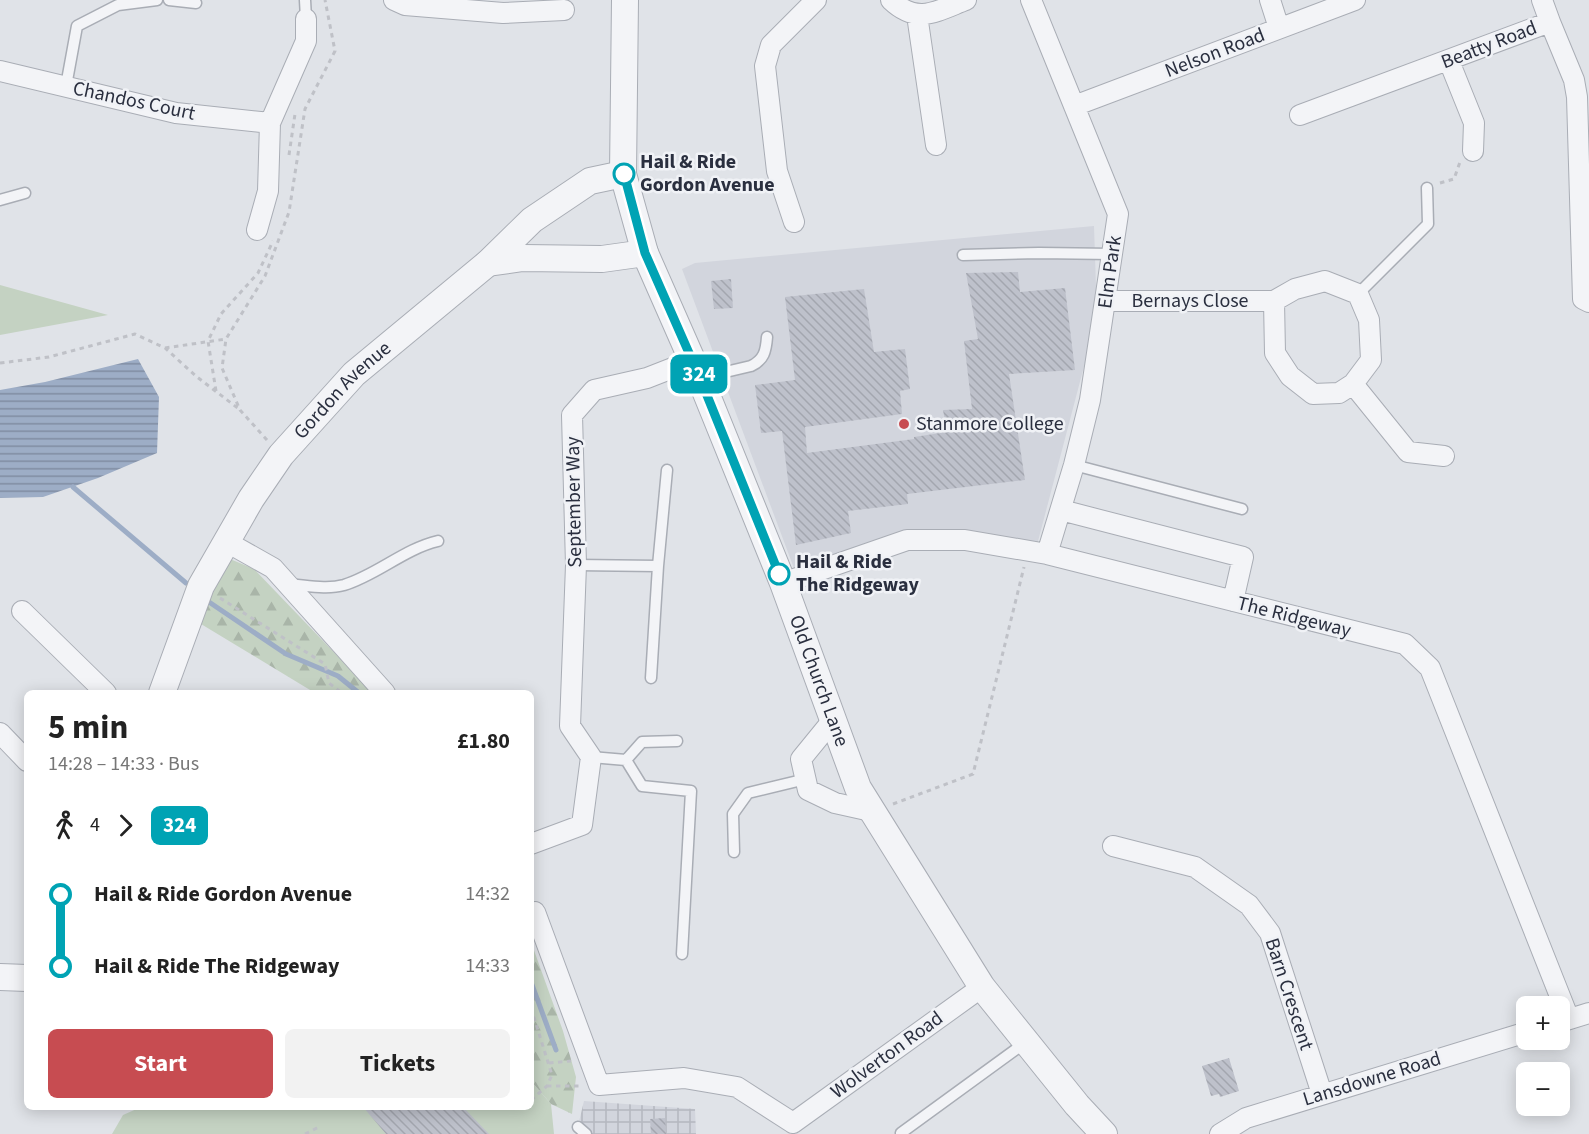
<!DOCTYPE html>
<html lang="en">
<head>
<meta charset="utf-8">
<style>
	:root { --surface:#fff; --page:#f2f2f2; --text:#222; --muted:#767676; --accent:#c74c51 }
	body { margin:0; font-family:"Source Sans 3",sans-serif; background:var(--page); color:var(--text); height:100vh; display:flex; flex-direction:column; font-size:22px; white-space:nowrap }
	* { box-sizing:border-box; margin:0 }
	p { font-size:20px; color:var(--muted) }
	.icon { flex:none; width:33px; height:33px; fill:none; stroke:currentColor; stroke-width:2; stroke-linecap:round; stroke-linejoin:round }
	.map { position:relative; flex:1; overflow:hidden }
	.drawer { position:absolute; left:24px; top:690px; width:510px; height:420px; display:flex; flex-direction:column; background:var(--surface); border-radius:9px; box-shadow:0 3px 15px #0003 }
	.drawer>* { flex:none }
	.badge { padding:0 12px; border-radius:9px; font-size:21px; line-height:39px }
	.buttons { position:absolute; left:1516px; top:996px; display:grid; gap:12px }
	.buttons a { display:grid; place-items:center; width:54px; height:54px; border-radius:9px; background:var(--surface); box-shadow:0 3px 15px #0003; font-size:30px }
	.map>.badge { position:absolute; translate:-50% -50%; box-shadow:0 0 0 3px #fff }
	.legs { display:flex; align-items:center; gap:9px; height:66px; padding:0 24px; font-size:20px }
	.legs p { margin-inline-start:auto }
	.overview { display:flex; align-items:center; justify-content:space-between; height:102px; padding:0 24px }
	h1 { font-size:33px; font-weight:700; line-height:45px }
	.action { display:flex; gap:12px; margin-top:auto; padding:12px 24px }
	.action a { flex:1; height:69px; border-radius:9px; background:var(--accent); color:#fff; font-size:24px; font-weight:700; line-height:69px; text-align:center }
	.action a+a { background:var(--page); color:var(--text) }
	ul { padding:0 24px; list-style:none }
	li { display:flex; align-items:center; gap:21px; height:72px; font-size:22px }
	li i { display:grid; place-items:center; width:9px; height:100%; margin:0 8px; background:currentColor }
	li i::after { content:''; width:15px; height:15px; margin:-8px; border:4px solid; border-radius:50%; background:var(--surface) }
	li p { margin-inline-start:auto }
	li:first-child i { background:linear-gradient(#0000 50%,currentColor 0) }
	li:last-child i { background:linear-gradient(currentColor 50%,#0000 0) }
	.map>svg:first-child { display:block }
	.built { fill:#d2d5dd }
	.industrial { fill:url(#industrial-grid) }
	.grass { fill:#c4d2c2 }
	.forest { fill:url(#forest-firs) }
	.water { fill:url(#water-rules) }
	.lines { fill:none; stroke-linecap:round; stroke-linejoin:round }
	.stream { stroke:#9dadc6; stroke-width:5 }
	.building { fill:url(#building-back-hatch) }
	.service-casing { stroke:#a9adb5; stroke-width:13 }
	.minor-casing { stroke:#a9adb5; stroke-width:22 }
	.tertiary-casing { stroke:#a9adb5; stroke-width:28 }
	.path { stroke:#bfc1c7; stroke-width:3; stroke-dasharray:4.5 4.5; stroke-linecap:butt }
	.service { stroke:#f3f4f7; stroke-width:10 }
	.minor { stroke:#f3f4f7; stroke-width:20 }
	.tertiary { stroke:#f3f4f7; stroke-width:26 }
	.line-1-casing { stroke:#fff; stroke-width:14 }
	.line-1 { stroke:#00a3b4; stroke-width:9 }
	.stop-1-dot { fill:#fff; stroke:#00a3b4; stroke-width:3 }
	.poi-dot { fill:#c74c51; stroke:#f0f2f6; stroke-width:2 }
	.labels { text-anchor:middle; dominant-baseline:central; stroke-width:5; stroke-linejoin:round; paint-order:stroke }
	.street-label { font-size:20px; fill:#2a2f3f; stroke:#f0f2f6 }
	.stop-label { font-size:20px; font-weight:bold; fill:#2a2f3f; stroke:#f0f2f6; text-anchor:start }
	.poi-label { font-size:20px; fill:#2a2f3f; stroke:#f0f2f6; text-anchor:start }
</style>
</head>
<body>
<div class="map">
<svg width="1589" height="1134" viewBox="0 0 1589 1134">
	<defs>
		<pattern id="industrial-grid" width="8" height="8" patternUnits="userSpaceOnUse" patternTransform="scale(1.5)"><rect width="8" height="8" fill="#d2d5dd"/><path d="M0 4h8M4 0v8" fill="none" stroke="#b4b7bf"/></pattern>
		<pattern id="forest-firs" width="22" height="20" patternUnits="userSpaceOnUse" patternTransform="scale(1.5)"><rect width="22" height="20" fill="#c4d2c2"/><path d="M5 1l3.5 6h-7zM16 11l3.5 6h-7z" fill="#a9b5a8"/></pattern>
		<pattern id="water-rules" width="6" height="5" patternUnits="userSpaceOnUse" patternTransform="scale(1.5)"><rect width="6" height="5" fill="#9dadc6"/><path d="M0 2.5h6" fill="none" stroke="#808da2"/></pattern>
		<pattern id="building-back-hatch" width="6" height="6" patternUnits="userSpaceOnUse" patternTransform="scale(1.5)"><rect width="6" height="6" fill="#bec1cb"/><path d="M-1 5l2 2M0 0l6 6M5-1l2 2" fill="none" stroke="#a3a6af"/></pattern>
	</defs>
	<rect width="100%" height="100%" fill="#e0e3e8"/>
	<path class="built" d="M1094,226L1097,317L1037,545L920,531L795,571L682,269L695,263Z"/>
	<path class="industrial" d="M584,1101L695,1109L696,1134H576Z"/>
	<path class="grass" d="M0,285L108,315L0,335Z
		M531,1081L551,1104L554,1134H112L123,1115L141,1107H531Z"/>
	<path class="forest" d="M230,559L254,569L373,693H315L201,624L216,580Z
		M531,942L563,1031L576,1077L572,1114L551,1104L531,1081Z"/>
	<path class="water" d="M138,359L159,397L157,453L98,478L43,497L0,498V390L45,382Z"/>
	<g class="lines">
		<path class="stream" d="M73,487L186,583
			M209,602L286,654L338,676L359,693
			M531,982L556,1050"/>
	</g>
	<path class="building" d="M1018,272L1020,292L1065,288L1075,370L1009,374L1025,480L907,494L908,504L848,511L851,533L796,545L782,431L761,433L755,385L795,380L785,297L864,289L874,352L905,349L910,389L900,391L902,414L805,427L807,453L914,439V437L947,432L943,410L972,409L964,341L978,339L966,273Z
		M731,279L733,308L714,309L711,281Z
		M1229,1058L1239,1091L1220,1097L1219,1094L1211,1096L1202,1066Z
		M363,1107H463L489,1134H386Z
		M665,1118L666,1134H651L650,1119Z"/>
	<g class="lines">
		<g class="service-casing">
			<path id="service" d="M169,0L196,3
				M305,0L306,19
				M66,86L77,26L118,5L157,0
				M0,200L25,193
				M963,255L1039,253L1113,254
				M1358,294L1428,224L1427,188
				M700,378L751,366C764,360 766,351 767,337
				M1074,465L1242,509
				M576,565L658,566L651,678
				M658,566L667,470
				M287,584C305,585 326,590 344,585C377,575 404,549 438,541
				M591,757L626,760L642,742L677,741
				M626,760L642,786L691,791L682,954
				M734,852L733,814L748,793L806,779
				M578,1127L586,1134
				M901,1133L1026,1042"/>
		</g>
		<g class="minor-casing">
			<path id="minor" d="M394,0L405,5L503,13L564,10
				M891,0C917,25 937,11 966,0
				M1031,0L1118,214L1090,400L1074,465L1047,554
				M1270,0L1279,28
				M1542,0L1550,22
				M917,15L936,145
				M1449,61L1474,123L1473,151
				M0,71L176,113L270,123L306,41V19
				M1074,106L1355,0
				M1300,115L1550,22L1574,80L1577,97L1583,299L1589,302
				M794,222L777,171L765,66L771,45L816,0
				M257,230L268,191L270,123
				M1325,281L1358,294L1369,320L1371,360L1353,384L1339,393L1313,394L1290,376L1275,353L1274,301L1295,289Z
				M1106,301H1274
				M1353,384L1408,452L1444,456
				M1061,510L1243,557L1233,601
				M225,541L273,568L385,693
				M783,583L907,540H965L1047,554L1405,644L1430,668L1569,1019
				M22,611L106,693
				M832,721L801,759L808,790L835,803L871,811
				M0,733L27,761
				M531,844L582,825L591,757L570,726L576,565L572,415L594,390L647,378L693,360
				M1113,846L1195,867L1249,905L1270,933L1322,1094
				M535,912L599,1085L684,1078L737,1087L793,1123
				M1560,1022L1589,1013
				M793,1123L982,987
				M1220,1134L1246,1118L1527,1032"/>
		</g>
		<g class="tertiary-casing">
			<g id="tertiary">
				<path id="s1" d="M625,0L623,174L645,253L700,378L783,583L858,788L982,987L1077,1105L1104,1134"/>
				<path d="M488,263L523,258L602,259L645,253"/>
				<path id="s2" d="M162,693L201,586L251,499L281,455L354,374L488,263L532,220L590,181L623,174"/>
				<path d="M0,977L27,978"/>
			</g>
		</g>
		<path class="path" d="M289,155L295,114
			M1440,183L1454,179L1460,162
			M165,348L226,339
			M0,363L49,357L135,334L165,348L197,377L239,409
			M216,391L208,341L221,314L258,273L273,241
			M267,440L240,410L222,368L226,339L265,276L289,212L305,109L335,51L325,0
			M220,598L325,664L329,683L342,693
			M893,804L973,774L1024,567
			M531,1008L552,1075L547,1086L531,1100
			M549,1063L571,1061
			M547,1086H579
			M305,1134L319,1127"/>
		<use href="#service" class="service"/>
		<use href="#minor" class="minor"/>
		<use href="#tertiary" class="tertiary"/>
	</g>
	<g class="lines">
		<g class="line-1-casing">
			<path id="line-1" d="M624,174L645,253L700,378L779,574"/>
		</g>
		<use href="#line-1" class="line-1"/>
	</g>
	<g class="stop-1-dot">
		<circle cx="624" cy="174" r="10"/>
		<circle cx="779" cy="574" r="10"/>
	</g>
	<circle class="poi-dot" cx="904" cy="424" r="6"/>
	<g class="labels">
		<g class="street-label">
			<text transform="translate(1489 45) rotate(-21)">Beatty Road</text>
			<text transform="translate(1215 53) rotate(-21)">Nelson Road</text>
			<text transform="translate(134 101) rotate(12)">Chandos Court</text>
			<text transform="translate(1110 272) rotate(-82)">Elm Park</text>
			<text x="1190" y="301">Bernays Close</text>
			<text stroke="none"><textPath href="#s2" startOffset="357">Gordon Avenue</textPath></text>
			<text transform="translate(574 502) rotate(-91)">September Way</text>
			<text transform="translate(1294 617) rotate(14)">The Ridgeway</text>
			<text stroke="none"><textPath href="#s1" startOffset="718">Old Church Lane</textPath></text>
			<text transform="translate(1289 994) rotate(72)">Barn Crescent</text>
			<text transform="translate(887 1055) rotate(-36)">Wolverton Road</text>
			<text transform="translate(1372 1079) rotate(-17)">Lansdowne Road</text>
		</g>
		<g class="stop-label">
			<text x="640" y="162">Hail &amp; Ride<tspan x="640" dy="23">Gordon Avenue</tspan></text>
			<text x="796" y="562">Hail &amp; Ride<tspan x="796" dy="23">The Ridgeway</tspan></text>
		</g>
		<g class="poi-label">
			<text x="916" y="424">Stanmore College</text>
		</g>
	</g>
</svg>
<div class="buttons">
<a>+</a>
<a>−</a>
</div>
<b class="badge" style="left:699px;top:374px;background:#00a3b4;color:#fff">324</b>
<section class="drawer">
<div class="overview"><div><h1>5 min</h1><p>14:28 – 14:33 · Bus</p></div><b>£1.80</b></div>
<div class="legs"><svg class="icon" aria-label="walk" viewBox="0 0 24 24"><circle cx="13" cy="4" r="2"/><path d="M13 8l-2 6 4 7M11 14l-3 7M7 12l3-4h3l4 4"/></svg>4<svg class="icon" aria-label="forward" viewBox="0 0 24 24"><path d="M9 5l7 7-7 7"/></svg><b class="badge" style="background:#00a3b4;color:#fff">324</b></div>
<ul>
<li><i style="color:#00a3b4"></i><b>Hail &amp; Ride Gordon Avenue</b><p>14:32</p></li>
<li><i style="color:#00a3b4"></i><b>Hail &amp; Ride The Ridgeway</b><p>14:33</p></li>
</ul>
<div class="action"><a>Start</a><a>Tickets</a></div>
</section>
</div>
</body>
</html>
